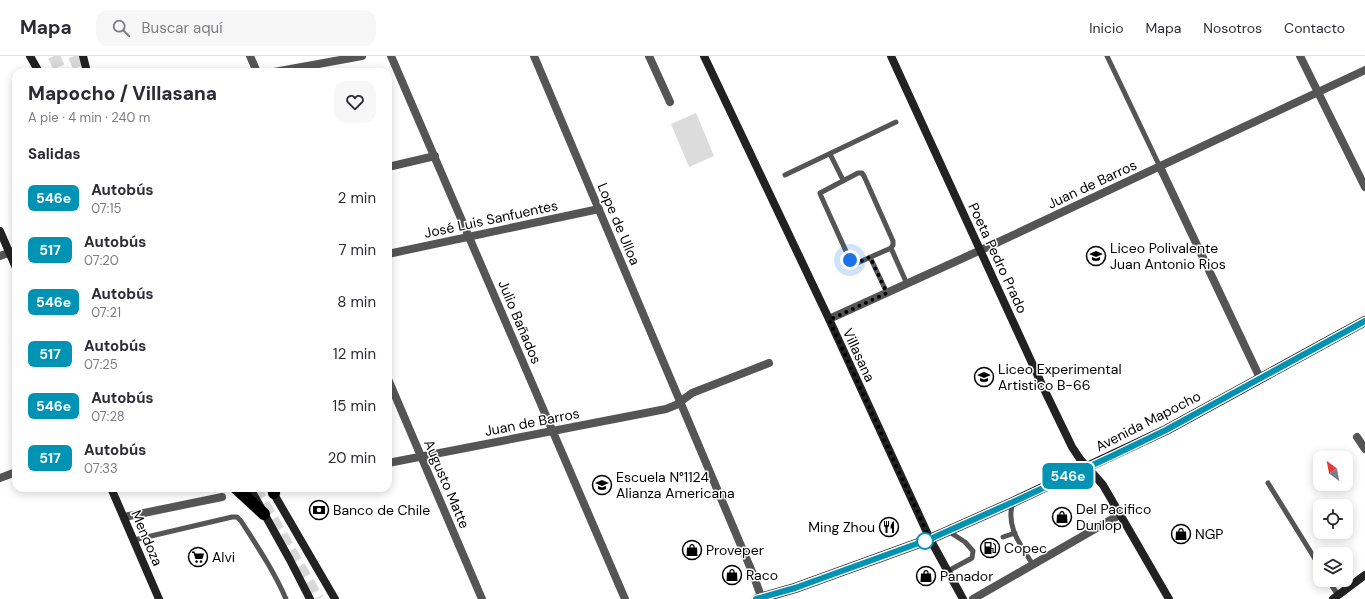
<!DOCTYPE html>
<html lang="es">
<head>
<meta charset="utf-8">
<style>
	:root { --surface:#fff; --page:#f7f7f7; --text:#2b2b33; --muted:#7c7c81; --line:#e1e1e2 }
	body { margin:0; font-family:"DM Sans",sans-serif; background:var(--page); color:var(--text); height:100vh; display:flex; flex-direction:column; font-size:15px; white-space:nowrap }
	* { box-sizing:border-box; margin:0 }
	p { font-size:13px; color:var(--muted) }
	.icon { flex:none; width:22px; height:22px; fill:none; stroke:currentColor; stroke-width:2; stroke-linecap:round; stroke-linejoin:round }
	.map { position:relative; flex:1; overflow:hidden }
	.sheet { position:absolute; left:12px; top:12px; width:380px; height:424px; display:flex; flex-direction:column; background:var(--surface); border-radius:12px; box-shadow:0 2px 10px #0003 }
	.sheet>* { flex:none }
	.badge { padding:0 8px; border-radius:6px; font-size:14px; line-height:26px }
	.needle { width:26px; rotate:328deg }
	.buttons { position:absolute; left:1313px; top:395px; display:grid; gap:8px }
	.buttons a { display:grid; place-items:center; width:40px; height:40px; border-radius:8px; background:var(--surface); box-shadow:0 2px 10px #0003; font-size:20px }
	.you { position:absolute; width:20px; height:20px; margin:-10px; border:3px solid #fff; border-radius:50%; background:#1a73e8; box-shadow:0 0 0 6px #1a73e833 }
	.map>.badge { position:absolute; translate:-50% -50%; box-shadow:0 0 0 2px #fff }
	h2 { padding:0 16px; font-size:15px; line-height:36px }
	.round { display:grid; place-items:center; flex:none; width:42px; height:42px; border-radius:12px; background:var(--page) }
	.summary { display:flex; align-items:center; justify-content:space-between; height:68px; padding:0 16px }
	h1 { font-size:19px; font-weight:800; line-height:30px }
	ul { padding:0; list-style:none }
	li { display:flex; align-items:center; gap:12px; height:52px; padding:0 16px }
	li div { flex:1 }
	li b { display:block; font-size:15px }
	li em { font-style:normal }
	li .badge { min-width:44px; font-weight:700; text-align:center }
	header { display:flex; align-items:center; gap:24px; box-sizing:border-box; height:56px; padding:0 20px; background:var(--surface); border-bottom:1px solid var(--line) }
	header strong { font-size:19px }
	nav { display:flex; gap:22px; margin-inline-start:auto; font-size:14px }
	.search { width:280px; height:36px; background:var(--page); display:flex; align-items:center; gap:10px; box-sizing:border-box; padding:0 14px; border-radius:12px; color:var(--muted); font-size:15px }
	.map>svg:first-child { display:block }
	.green { fill:#dcdcdc }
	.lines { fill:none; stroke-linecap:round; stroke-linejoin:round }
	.highway-tunnel { stroke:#d9d9d9; stroke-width:12; stroke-dasharray:12 6; stroke-linecap:butt }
	.primary-casing { stroke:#dbdbdb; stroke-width:11 }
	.highway-casing { stroke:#dbdbdb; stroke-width:13 }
	.lane { stroke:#555; stroke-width:5 }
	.street { stroke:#555; stroke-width:8 }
	.secondary { stroke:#222; stroke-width:8 }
	.primary { stroke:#000; stroke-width:10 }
	.highway { stroke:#000; stroke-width:12 }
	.line-casing { stroke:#fff; stroke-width:9 }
	.line { stroke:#0093b3; stroke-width:6 }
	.walk { stroke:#000; stroke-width:4; stroke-dasharray:0 7.2 }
	.stop-dot { fill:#fff; stroke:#0093b3; stroke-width:2 }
	.labels { text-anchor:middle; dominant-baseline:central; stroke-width:3; stroke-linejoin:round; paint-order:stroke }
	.street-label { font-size:14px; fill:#000; stroke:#fff }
	.poi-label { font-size:14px; fill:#000; stroke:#fff; text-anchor:start }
</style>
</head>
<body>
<header>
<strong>Mapa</strong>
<div class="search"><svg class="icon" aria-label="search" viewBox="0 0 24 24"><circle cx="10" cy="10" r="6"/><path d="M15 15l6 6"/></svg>Buscar aquí</div>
<nav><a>Inicio</a><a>Mapa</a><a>Nosotros</a><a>Contacto</a></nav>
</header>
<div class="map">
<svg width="1365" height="543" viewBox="0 0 1365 543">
	<rect width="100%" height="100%" fill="#fff"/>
	<path class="green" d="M696,57L714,100L689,111L671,68Z"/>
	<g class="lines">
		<path class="highway-tunnel" d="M54,0L61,16
			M74,0L81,16
			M255,432L318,543"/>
		<g class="primary-casing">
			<path id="primary" d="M757,543L795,532L886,499L930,483L1013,446L1166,374L1365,265"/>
		</g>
		<g class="highway-casing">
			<path id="highway" d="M236,432L264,458
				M273,432L274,437"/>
		</g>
		<path class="lane" d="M1107,0L1160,111
			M830,98L843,124
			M858,117H862L864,120L893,185V189L891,192L855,208L852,207L850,204L821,140L820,137Z
			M785,119L896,66
			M891,192L907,228
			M870,201L887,237
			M1268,427L1320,511
			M1013,446C1005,471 1021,489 1033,509
			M1003,481L1015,477
			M134,484L232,461H237L241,465C257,490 274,515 286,543
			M948,515L972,502L973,495L965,486L948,475
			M1328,524L1338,539"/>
		<path class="street" d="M250,0L257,16
			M391,0L625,543
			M534,0L753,518L762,543
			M649,0L670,46
			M1300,0L1365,131
			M274,16L362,0
			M388,111L435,100
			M1160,111L1260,322
			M388,198L599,153
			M0,200L16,194
			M829,263L992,189L1365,14
			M388,323L482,543
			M1357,381L1365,393
			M388,407L666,353L676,349L692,337L769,307
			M0,422L16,416
			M124,461L222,441
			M973,543L1121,458"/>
		<path class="secondary" d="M30,0L39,16
			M83,0L87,16
			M704,0L829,263L930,483L963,543
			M891,0L1043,331L1072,391L1080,403L1103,429L1169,543
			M0,175L16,212
			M111,432L159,543
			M250,432L290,504L310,543
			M271,433L335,543
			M1333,543L1365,519"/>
		<use href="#primary" class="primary"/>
		<use href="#highway" class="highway"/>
	</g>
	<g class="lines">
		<g class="line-casing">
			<path id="line" d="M756,543L795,532L886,499L930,483L1013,446L1114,399L1166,374L1365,265"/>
		</g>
		<use href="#line" class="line"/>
		<path class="walk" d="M850,204L852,207L855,208L870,201L887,237L829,264L930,483L925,485"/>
	</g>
	<defs>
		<g id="school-ring" transform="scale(1)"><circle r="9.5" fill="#fff" stroke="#000" stroke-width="1.5"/><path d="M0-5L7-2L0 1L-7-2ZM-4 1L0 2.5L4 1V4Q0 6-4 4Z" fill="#000"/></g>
		<g id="bank-ring" transform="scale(1)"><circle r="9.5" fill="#fff" stroke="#000" stroke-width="1.5"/><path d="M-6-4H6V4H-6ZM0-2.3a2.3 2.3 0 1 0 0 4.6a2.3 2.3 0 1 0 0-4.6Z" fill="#000"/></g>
		<g id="shop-ring" transform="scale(1)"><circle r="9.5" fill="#fff" stroke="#000" stroke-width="1.5"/><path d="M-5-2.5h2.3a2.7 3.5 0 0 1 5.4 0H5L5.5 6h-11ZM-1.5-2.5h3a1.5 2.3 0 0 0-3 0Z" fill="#000"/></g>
		<g id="restaurant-ring" transform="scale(1)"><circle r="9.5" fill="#fff" stroke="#000" stroke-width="1.5"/><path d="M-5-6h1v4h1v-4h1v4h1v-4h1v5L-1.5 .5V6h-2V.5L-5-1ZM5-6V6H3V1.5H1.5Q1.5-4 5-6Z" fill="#000"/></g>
		<g id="fuel-ring" transform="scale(1)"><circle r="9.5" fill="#fff" stroke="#000" stroke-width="1.5"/><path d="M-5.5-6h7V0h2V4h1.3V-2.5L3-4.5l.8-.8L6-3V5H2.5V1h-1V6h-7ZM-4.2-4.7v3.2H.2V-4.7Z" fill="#000"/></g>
		<g id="supermarket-ring" transform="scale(1)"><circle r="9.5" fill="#fff" stroke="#000" stroke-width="1.5"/><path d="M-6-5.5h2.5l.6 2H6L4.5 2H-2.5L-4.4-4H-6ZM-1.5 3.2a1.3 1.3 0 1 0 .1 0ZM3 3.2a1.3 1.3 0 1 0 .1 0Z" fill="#000"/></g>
	</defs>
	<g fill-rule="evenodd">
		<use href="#school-ring" x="1096" y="200"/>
		<use href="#school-ring" x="984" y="321"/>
		<use href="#school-ring" x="602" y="429"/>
		<use href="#bank-ring" x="319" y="454"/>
		<use href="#shop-ring" x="1062" y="461"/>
		<use href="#restaurant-ring" x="889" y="471"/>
		<use href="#shop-ring" x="1181" y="478"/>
		<use href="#fuel-ring" x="990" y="492"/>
		<use href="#shop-ring" x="692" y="494"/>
		<use href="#supermarket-ring" x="198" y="501"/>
		<use href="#shop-ring" x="732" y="519"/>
		<use href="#shop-ring" x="926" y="520"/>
	</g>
	<circle class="stop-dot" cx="925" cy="485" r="8"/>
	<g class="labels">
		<g class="street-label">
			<text transform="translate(1092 128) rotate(-25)">Juan de Barros</text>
			<text transform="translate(491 163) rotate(-12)">José Luis Sanfuentes</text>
			<text transform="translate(619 168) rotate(67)">Lope de Ulloa</text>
			<text transform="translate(998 202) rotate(65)">Poeta Pedro Prado</text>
			<text transform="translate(520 266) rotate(67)">Julio Bañados</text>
			<text transform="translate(859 299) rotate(65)">Villasana</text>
			<text transform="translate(1148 365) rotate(-27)">Avenida Mapocho</text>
			<text transform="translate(532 366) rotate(-11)">Juan de Barros</text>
			<text transform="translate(447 428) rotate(67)">Augusto Matte</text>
			<text transform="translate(147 482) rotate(67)">Mendoza</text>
		</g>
		<g class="poi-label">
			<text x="1110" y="192">Liceo Polivalente<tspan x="1110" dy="16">Juan Antonio Rios</tspan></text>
			<text x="998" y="313">Liceo Experimental<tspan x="998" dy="16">Artistico B-66</tspan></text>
			<text x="616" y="421">Escuela N°1124<tspan x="616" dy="16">Alianza Americana</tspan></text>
			<text x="1076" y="453">Del Pacifico<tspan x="1076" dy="16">Dunlop</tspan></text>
			<text x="333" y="454">Banco de Chile</text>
			<text x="875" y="471" text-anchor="end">Ming Zhou</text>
			<text x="1195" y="478">NGP</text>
			<text x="1004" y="492">Copec</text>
			<text x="706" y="494">Proveper</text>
			<text x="212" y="501">Alvi</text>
			<text x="746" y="519">Raco</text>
			<text x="940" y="520">Panador</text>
		</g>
	</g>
</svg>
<div class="buttons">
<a><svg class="needle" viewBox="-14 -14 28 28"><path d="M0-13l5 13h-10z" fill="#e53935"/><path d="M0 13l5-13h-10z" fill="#7c7c81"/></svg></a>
<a><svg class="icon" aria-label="locate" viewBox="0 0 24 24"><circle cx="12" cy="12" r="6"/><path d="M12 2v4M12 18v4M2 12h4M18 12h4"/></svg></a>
<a><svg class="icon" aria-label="layers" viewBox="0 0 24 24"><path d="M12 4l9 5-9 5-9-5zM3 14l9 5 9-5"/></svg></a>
</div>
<div class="you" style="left:850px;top:204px"></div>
<b class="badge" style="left:1068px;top:420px;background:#0093b3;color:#fff">546e</b>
<section class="sheet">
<div class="summary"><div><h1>Mapocho / Villasana</h1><p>A pie · 4 min · 240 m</p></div><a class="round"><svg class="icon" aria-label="heart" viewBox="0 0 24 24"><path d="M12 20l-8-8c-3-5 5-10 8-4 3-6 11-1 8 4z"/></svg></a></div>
<h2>Salidas</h2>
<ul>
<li><span class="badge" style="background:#0093b3;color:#fff">546e</span><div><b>Autobús</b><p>07:15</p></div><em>2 min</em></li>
<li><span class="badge" style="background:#0093b3;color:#fff">517</span><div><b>Autobús</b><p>07:20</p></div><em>7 min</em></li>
<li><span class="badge" style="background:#0093b3;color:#fff">546e</span><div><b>Autobús</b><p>07:21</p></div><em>8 min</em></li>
<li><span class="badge" style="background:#0093b3;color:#fff">517</span><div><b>Autobús</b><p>07:25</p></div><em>12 min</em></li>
<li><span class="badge" style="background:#0093b3;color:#fff">546e</span><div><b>Autobús</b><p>07:28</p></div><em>15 min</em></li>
<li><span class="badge" style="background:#0093b3;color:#fff">517</span><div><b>Autobús</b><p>07:33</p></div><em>20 min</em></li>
</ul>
</section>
</div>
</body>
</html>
